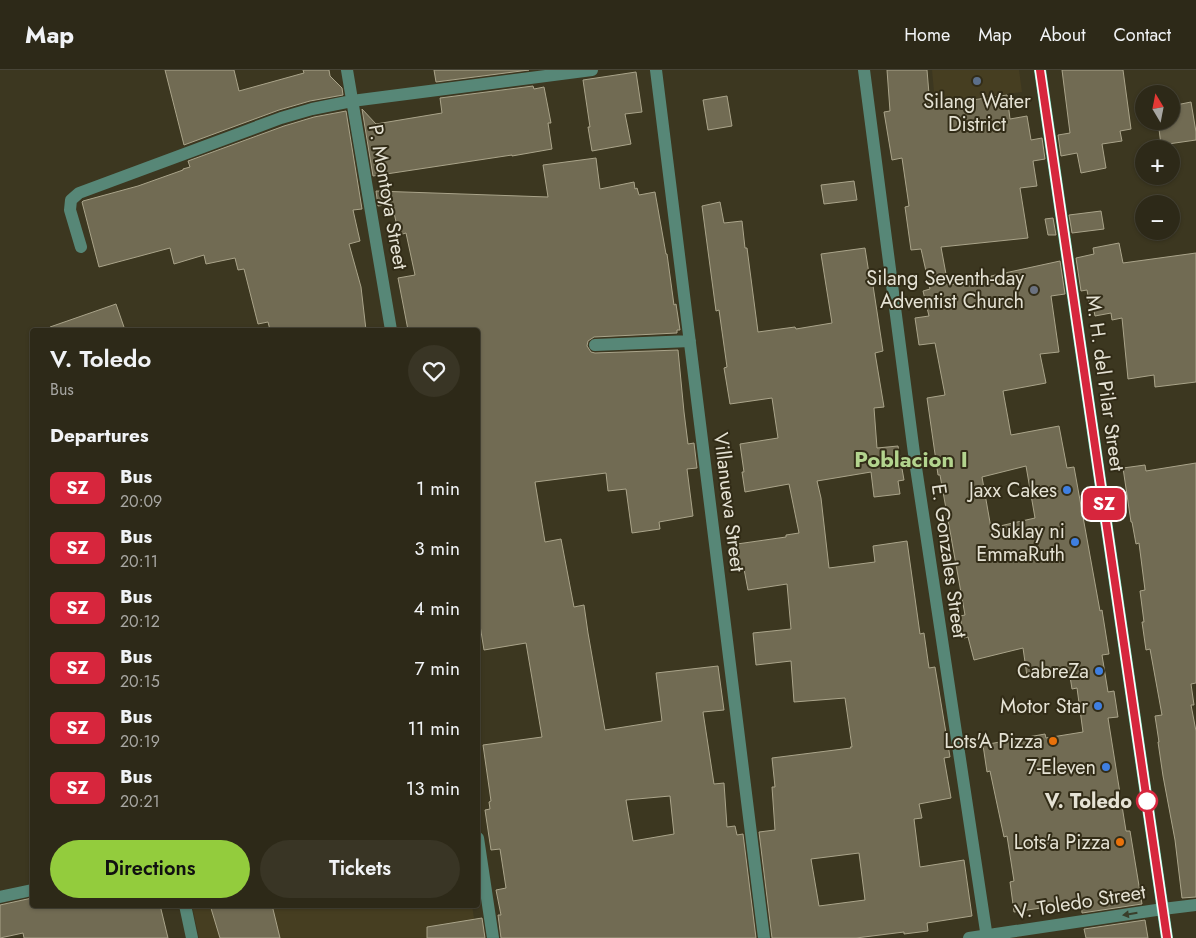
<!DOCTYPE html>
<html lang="en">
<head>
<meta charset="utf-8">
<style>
	:root { --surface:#2d2918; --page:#393525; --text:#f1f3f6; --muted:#a7a6a2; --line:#484537; --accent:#93cc3d }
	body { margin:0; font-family:Jost,sans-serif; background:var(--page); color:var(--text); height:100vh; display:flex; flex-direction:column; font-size:19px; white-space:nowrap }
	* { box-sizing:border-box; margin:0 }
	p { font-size:16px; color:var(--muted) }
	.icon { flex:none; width:28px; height:28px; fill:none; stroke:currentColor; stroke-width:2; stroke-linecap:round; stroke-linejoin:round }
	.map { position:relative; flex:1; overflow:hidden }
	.details { position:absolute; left:30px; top:258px; width:450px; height:580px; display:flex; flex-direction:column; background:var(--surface); border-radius:5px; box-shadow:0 1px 4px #0004,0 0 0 1px var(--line) }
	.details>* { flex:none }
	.badge { padding:0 10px; border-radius:8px; font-size:18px; line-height:32px }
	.needle { width:32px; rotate:350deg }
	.fabs { position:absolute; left:1135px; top:15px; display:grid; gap:10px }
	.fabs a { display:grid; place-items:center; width:45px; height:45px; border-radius:50%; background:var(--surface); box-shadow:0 1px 4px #0004,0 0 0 1px var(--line); font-size:25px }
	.map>.badge { position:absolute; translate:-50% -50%; box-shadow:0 0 0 2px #fff }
	h2 { padding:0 20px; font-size:19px; line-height:45px }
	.round { display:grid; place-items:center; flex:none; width:52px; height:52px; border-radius:26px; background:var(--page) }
	.headline { display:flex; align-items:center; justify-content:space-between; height:85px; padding:0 20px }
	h1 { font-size:24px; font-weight:600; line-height:38px }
	.cta { display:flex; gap:10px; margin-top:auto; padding:10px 20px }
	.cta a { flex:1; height:58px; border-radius:30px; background:var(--accent); color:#111; font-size:20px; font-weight:600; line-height:58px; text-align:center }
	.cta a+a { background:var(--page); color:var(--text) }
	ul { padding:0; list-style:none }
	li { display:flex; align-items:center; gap:15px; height:60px; padding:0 20px }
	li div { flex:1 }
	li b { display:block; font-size:19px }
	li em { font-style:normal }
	li .badge { min-width:55px; font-weight:700; text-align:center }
	header { display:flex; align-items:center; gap:30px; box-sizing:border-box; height:70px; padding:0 25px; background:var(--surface); border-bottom:1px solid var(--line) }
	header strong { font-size:24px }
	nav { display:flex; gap:28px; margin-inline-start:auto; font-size:18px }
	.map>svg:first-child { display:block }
	.built { fill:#463e21 }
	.building { fill:#716b53; stroke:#aaa48a; fill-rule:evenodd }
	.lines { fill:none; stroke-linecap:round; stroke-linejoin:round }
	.minor { stroke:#578777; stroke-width:12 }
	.major { stroke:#6cd6b6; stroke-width:12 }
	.oneway { fill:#393e2a }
	.line-casing { stroke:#fff; stroke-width:11 }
	.line { stroke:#d7263d; stroke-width:8 }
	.service-dot { fill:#5c6f8a; stroke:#322c17; stroke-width:2 }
	.worship-dot { fill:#6b7280; stroke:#322c17; stroke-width:2 }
	.shop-dot { fill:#3f7fe0; stroke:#322c17; stroke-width:2 }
	.food-dot { fill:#e8710a; stroke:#322c17; stroke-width:2 }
	.stop-dot { fill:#fff; stroke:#d7263d; stroke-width:2.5 }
	.labels { text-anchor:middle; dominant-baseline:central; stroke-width:4; stroke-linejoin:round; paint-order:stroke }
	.poi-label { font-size:20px; fill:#e5e2d4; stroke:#322c17; text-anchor:end }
	.street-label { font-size:20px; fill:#e5e2d4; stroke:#322c17 }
	.stop-label { font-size:20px; font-weight:bold; fill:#e5e2d4; stroke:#322c17; text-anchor:end }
	.quarter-label { font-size:22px; font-weight:bold; fill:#b3d48e; stroke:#322c17 }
</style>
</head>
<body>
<header>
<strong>Map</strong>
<nav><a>Home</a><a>Map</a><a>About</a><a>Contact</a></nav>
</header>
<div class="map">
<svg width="1196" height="868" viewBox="0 0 1196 868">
	<rect width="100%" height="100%" fill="#3c3720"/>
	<path class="built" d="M932,0H1019L1022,22L935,33Z
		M192,835H472L477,868H199Z"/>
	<path class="building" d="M165,0H234L239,21L304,3L303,0H329L330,6L342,18L343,25L310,31L279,40L184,75Z
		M434,0H529L436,12Z
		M887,0H927L930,36L1007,25L1010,49L1027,46L1031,70L1042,68L1045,89L1033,91L1037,116L1020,118L1028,168L941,177L948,215L992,208L991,206L1060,191L1065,224L1051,226L1059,282L1040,284L1046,313L1003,321L1011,365L1059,356L1067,398L1074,397L1100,541L1102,540L1109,584L1102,585L1108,622L1114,621L1118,647L1108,648L1126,761H1130L1142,834L1082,843L1081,832L1014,842L1010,812L1014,811L1007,766L1004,767L990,701L987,702L983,675L1045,664L1046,668L1083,662L1077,618L1072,619L1069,600L1027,606L1023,578L974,590L968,567L964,568L960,546L965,545L940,405H938L927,328L945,325L935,273L919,275L915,248L929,246L923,221L930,219L921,179L911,180L905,137L909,136L902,88L892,90L884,42L890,41ZM1026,396L1035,448L991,458L982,407Z
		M1062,0H1123L1131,59L1120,61L1122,71L1102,74L1106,98L1081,103L1077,83L1061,86L1058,65L1070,63Z
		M636,2L642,42L625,44L631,74L592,81L588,57H590L583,10Z
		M533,16L534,19L544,17L551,53H548L552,79L512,86V85L373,106L362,39L376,54L442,43L440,28Z
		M727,26L732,56L708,60L703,30Z
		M1191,32L1196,62V70L1161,75L1158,51H1171V36Z
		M346,41L362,139L353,140L360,171L349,174L361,217L366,260H270L268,252L258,254L244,199L238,200L235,188L206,194L204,185L174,194L170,178L99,197L82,132L83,131L138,116L183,100V99L190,97L188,91L284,56L314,47Z
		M596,88L600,119L634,112L635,119L637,118L639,125L655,122L666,184H667L674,235L676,234L680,260H677V263L594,267L588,271L587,276L591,282L595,283L678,280L684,342L688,374L694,373L697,398L687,399L693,446L659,452L660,459L632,463L626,419L608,421L606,403L535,412L545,472L561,469L574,537L584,535L588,563L605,660L662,651L656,603L718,596L724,640L703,642L714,714L724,713L727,757L735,756L737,765L743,764L756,868H501L498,845H501L496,820L506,818L500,779L491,780L485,740L490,739L489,732L491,731L483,675L542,667L526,573L484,580L479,549L478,550V260H408L398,208L415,205L406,163L399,165L392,134L378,136L376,121L548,127L543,95ZM670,726L674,764L633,771L626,730Z
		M854,111L857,130L824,134L821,115Z
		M720,132L724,153L742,151L745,178H747L758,262L795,257L796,259L832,253L821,184L865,178L870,210L872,209L883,281L875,283L884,337L874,338L877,378L898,376L904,410L898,411L900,424L874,427L871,402L817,411L821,428L829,498L875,492L873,476L907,471L920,564L924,563L929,598L935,597L950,687L944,688L951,728L919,734L922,748L914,749L920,797L964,790L972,846L927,853L928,861L904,864V862L856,868H772L759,762L775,760L772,717H775L772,688L851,678L850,677H852L845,628L794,632L791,591L756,595L753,563L791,559L787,514L748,520L744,499H740L737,474L786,467V465L799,463L789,414L745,422L742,402H744L740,374L778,368L772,328L730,334L724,298L727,297L719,240L716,241L702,136ZM859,783L865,830L819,836L811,789Z
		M1101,141L1104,159L1072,163L1069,145Z
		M1053,148L1056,165H1048L1045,149Z
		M1119,173L1123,193L1196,183V312L1155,317L1154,305L1128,309L1122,248L1112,250L1111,243L1095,246L1092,231L1089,232L1087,220L1081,221L1076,188L1094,184L1093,178Z
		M116,234L125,260H50V257Z
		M1196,393V613L1191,614L1194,635H1191L1196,661V827L1182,828L1175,770L1163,706L1158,672H1159L1155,646L1162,645L1150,579L1146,580L1142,552H1144L1140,521L1145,520L1139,473L1136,474L1132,452H1131L1123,398L1145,395L1146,401Z
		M32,828V835H160L168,868H24L23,863L0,868V835Z
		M210,835H272L280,868H220Z
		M482,848L485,868H427V857Z
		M1145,850L1148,868H1086L1084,859Z"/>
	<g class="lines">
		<path class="minor" d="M347,0L391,260
			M656,0L764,868
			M864,0L915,391L987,868
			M81,177L70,140L71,130L79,123L281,48L312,39L352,31L592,0
			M595,275L690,271
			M478,768L493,868
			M0,827L32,820
			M185,835L192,868
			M969,868L1163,839L1196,835"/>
		<path class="major" d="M1040,0L1167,868"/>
	</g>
	<defs><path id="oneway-solid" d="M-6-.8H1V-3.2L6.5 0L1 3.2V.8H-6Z" transform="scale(1.25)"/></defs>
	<use class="oneway" href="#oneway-solid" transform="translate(1130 844) rotate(171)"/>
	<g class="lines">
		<g class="line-casing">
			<path id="line" d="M1040,0L1167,868"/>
		</g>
		<use href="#line" class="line"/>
	</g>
	<circle class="service-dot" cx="977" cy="11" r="5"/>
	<circle class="worship-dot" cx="1034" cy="220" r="5"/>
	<g class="shop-dot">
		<circle cx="1067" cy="420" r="5"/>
		<circle cx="1075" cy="472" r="5"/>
		<circle cx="1099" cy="601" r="5"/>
		<circle cx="1098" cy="636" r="5"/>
		<circle cx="1106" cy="697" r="5"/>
	</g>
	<g class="food-dot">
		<circle cx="1053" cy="671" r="5"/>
		<circle cx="1120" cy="772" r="5"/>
	</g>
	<circle class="stop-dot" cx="1147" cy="731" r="10"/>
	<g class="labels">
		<g class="poi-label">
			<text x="977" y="31" text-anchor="middle">Silang Water<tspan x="977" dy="23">District</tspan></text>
			<text x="1024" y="208">Silang Seventh-day<tspan x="1024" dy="23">Adventist Church</tspan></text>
			<text x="1057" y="420">Jaxx Cakes</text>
			<text x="1065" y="461">Suklay ni<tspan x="1065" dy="23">EmmaRuth</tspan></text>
			<text x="1089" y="601">CabreZa</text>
			<text x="1088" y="636">Motor Star</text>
			<text x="1043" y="671">Lots'A Pizza</text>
			<text x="1096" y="697">7-Eleven</text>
			<text x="1110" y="772">Lots'a Pizza</text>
		</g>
		<g class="street-label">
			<text transform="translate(388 127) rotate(80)">P. Montoya Street</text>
			<text transform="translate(1105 313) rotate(82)">M. H. del Pilar Street</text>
			<text transform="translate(729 432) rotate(83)">Villanueva Street</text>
			<text transform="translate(949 491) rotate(82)">E. Gonzales Street</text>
			<text transform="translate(1080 832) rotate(-9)">V. Toledo Street</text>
		</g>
		<g class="stop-label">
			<text x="1132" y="731">V. Toledo</text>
		</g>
		<g class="quarter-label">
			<text x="911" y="389">Poblacion I</text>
		</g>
	</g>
</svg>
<div class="fabs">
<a><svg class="needle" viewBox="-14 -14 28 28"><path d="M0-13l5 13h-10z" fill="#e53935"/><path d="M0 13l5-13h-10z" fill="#a7a6a2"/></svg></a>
<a>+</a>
<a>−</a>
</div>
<b class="badge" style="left:1104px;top:434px;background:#d7263d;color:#fff">SZ</b>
<section class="details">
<div class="headline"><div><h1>V. Toledo</h1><p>Bus</p></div><a class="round"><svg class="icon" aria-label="heart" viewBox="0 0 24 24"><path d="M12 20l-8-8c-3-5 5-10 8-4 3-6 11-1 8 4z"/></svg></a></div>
<h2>Departures</h2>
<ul>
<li><span class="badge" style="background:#d7263d;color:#fff">SZ</span><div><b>Bus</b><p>20:09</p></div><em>1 min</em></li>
<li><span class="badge" style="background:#d7263d;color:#fff">SZ</span><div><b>Bus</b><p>20:11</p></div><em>3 min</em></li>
<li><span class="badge" style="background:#d7263d;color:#fff">SZ</span><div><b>Bus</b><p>20:12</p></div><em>4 min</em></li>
<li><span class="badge" style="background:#d7263d;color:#fff">SZ</span><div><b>Bus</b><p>20:15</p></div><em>7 min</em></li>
<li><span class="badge" style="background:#d7263d;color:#fff">SZ</span><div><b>Bus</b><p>20:19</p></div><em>11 min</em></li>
<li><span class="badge" style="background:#d7263d;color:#fff">SZ</span><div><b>Bus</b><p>20:21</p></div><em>13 min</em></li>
</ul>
<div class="cta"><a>Directions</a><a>Tickets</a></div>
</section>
</div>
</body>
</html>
